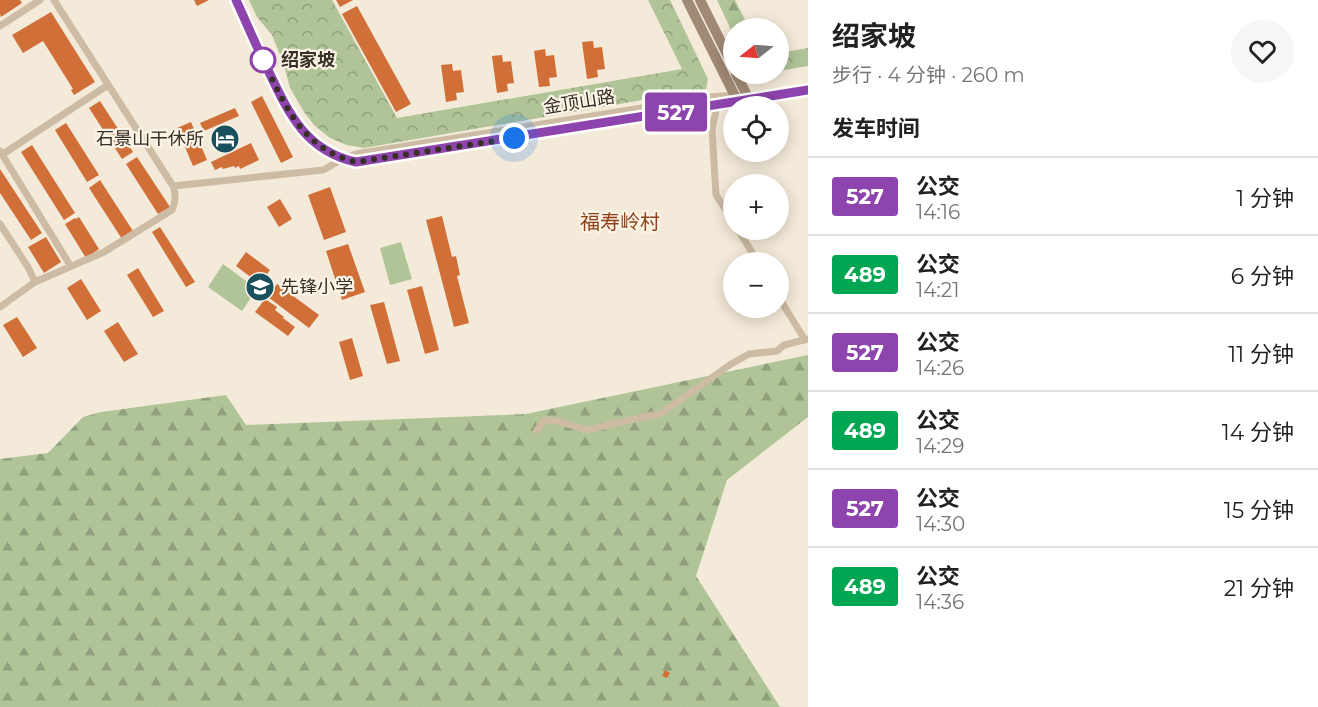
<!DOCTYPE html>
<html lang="zh">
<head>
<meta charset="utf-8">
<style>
	:root { --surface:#fff; --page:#f6f6f6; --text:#222; --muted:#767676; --line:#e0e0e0 }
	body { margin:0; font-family:Montserrat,"Noto Sans SC",sans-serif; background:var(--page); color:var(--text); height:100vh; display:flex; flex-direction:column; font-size:22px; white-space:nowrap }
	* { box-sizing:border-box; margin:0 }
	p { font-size:20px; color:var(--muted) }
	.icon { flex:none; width:33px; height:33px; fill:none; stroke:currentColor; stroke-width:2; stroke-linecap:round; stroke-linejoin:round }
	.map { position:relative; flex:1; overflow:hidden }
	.sheet { display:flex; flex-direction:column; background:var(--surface); width:510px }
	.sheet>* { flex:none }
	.badge { padding:0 12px; border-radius:4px; font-size:21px; line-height:39px }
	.needle { width:39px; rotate:253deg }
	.fabs { position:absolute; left:723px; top:18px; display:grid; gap:12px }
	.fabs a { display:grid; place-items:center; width:66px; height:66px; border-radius:50%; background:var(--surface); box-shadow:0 3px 15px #0003; font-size:30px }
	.you { position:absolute; width:30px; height:30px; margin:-15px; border:4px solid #fff; border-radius:50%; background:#1a73e8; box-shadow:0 0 0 9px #1a73e833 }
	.map>.badge { position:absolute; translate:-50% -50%; box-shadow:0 0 0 3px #fff }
	h2 { padding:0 24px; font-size:22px; line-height:54px }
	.round { display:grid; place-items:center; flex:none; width:63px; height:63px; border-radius:32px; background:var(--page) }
	.summary { display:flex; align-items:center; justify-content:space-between; height:102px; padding:0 24px }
	h1 { font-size:28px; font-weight:700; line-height:45px }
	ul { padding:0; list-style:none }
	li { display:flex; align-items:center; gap:18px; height:78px; padding:0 24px; border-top:2px solid var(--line) }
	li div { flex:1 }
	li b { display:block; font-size:22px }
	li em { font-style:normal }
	li .badge { min-width:66px; font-weight:700; text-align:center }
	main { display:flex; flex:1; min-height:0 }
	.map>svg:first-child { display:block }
	.green { fill:#b0c498 }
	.forest { fill:url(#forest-firs) }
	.park { fill:url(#park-crowns) }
	.building { fill:#d16f39 }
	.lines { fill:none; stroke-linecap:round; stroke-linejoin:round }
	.minor { stroke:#cdbba4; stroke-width:7 }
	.tertiary { stroke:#cdbba4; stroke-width:9 }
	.secondary { stroke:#a18a75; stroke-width:10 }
	.line-casing { stroke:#fff; stroke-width:14 }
	.line { stroke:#8e44ad; stroke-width:9 }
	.walk { stroke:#372e26; stroke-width:6; stroke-dasharray:0 10.8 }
	.stop-dot { fill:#fff; stroke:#8e44ad; stroke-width:3 }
	.labels { text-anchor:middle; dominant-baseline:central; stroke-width:4.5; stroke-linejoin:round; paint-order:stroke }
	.stop-label { font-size:18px; font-weight:bold; fill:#372e26; stroke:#fbf4e6; text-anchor:start }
	.street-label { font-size:18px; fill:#372e26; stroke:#fbf4e6 }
	.poi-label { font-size:18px; fill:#372e26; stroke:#fbf4e6; text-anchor:end }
	.neighbourhood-label { font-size:20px; fill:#8e4118; stroke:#fbf4e6 }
</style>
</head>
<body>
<main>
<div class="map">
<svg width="808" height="707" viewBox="0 0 808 707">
	<defs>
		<pattern id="forest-firs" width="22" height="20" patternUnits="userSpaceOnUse" patternTransform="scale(1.5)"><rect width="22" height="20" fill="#b0c498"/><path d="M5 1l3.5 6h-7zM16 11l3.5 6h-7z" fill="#90a07c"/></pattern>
		<pattern id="park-crowns" width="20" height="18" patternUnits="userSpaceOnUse" patternTransform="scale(1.5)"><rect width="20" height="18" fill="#b0c498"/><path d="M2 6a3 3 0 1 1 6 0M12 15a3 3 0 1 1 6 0" fill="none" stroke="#90a07c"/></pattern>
	</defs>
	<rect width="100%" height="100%" fill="#f4ead9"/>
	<path class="green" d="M401,242L412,279L390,285L380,248Z
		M223,264L257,289L242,311L208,287Z"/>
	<path class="forest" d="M717,0H735L749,28H734L733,34Z
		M808,355V417L727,480L696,576L780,707H0V459L48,453L83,417L101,412L226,395L246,425L526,414Z"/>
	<path class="park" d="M249,0H332L397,118L682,69L648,0H670L708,79L706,89L364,148L347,145L330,138L314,125L304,112L290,88L284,65L272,35L257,17Z
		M808,48V66L779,71V53Z"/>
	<path class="building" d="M0,0H20L22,3L1,17L0,14Z
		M194,0H209L197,6Z
		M336,0H353L340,7Z
		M357,6L411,104L396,112L342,14Z
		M51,12L95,82L74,95L71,90L73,89L43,41L23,53L12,35Z
		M593,41L594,48L602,47L605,69L597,70L598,77L587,79L582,42Z
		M545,49L546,56L554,55L557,77L549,78L550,86L539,87L534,51Z
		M502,55L503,62L511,61L514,83L507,84L508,91L497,93L492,56Z
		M452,64L453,71L461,70L464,92L456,93L457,100L446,102L441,65Z
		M262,96L293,157L281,163L251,102Z
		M100,101L133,152L122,159L89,108Z
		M235,108L239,116L204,131L200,123Z
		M191,122L207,160L193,166L177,128Z
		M66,123L99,175L87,182L55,130Z
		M251,143L259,160L240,169L239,166L235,168L234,166L223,169L222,167L215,170L211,162Z
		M32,145L75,213L64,220L21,152Z
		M137,157L170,207L158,214L126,164Z
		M0,169L42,233L31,240L0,193Z
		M100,180L133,231L122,239L89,188Z
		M330,187L346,232L324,240L308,195Z
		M280,199L292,219L279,227L267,207Z
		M442,216L452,257L456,256L460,275L457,276L469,323L454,327L426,220Z
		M79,217L99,249L86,258L65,224L75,218L76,219Z
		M160,227L195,282L186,287L152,232Z
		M46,237L61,262L44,273L28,247Z
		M348,244L365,292L342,300L326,251Z
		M246,252L270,270L260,284L236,266Z
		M138,268L164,311L153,317L127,275Z
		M81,279L101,311L87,320L67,288Z
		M277,284L319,315L309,328L268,297Z
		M422,286L439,350L425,354L407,290Z
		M265,299L277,307L275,310L284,317L283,318L295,327L288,336L255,312Z
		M384,302L400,361L387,364L370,305Z
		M17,317L37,348L23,357L3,325Z
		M118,322L138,354L124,362L104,331Z
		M352,338L363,376L350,380L339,342Z
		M665,670L670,673L667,678L662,676Z"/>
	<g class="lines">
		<path class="minor" d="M0,26L40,0
			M717,106L712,129L716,195L734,222
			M0,151L70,265
			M3,154L108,85
			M173,186L323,170L343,159
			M0,224L28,267L35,282
			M738,230L758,262
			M778,296L805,340
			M0,307L35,282L104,252L172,210C176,201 176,195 173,186L54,0
			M537,430L545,420L558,421L586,430L662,413L731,364L749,354L777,351L784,345L808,339"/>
		<path class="tertiary" d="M236,0C247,24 257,48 269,72C289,114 306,151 356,162L808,90
			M345,159L356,155L710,98L735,96L740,98"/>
		<path class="secondary" d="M687,0L738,102
			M700,0L734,68
			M736,74L750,101"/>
	</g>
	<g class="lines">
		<g class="line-casing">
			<path id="line" d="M236,0C247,24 257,48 269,72C289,114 306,151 356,162L808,90"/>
		</g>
		<use href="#line" class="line"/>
		<path class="walk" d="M263,60C284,103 301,149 356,162L514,138"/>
	</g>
	<defs>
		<g id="hotel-disc" transform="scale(1.5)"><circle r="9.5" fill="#18515d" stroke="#fbf4e6"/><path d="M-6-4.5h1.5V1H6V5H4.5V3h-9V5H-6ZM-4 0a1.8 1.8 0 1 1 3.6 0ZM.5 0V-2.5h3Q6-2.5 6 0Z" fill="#fff"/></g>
		<g id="school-disc" transform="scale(1.5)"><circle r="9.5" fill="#18515d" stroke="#fbf4e6"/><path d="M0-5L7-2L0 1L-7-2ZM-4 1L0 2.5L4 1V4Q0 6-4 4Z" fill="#fff"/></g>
	</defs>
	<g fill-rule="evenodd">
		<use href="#hotel-disc" x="225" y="139"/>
		<use href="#school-disc" x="260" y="287"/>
	</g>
	<circle class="stop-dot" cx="263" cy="60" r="12"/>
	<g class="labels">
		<g class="stop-label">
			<text x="281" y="60">绍家坡</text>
		</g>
		<g class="street-label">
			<text transform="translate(579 102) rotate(-9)">金顶山路</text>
		</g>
		<g class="poi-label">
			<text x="204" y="139">石景山干休所</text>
			<text x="281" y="287" text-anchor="start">先锋小学</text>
		</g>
		<g class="neighbourhood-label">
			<text x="620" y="222">福寿岭村</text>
		</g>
	</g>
</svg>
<div class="fabs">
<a><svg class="needle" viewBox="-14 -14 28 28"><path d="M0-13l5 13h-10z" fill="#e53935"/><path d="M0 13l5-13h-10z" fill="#767676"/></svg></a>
<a><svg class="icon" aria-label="locate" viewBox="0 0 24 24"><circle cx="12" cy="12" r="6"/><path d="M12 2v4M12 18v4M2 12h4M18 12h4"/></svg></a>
<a>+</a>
<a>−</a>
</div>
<div class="you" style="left:514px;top:138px"></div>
<b class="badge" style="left:676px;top:112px;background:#8e44ad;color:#fff">527</b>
</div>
<section class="sheet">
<div class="summary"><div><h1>绍家坡</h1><p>步行 · 4 分钟 · 260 m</p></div><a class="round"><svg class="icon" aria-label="heart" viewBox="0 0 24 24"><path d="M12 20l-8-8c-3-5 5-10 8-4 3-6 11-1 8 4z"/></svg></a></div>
<h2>发车时间</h2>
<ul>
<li><span class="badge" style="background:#8e44ad;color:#fff">527</span><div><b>公交</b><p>14:16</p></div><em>1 分钟</em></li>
<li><span class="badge" style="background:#00a651;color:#fff">489</span><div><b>公交</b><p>14:21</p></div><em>6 分钟</em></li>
<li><span class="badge" style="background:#8e44ad;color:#fff">527</span><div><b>公交</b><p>14:26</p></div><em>11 分钟</em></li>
<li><span class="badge" style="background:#00a651;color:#fff">489</span><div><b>公交</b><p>14:29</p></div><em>14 分钟</em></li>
<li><span class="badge" style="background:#8e44ad;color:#fff">527</span><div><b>公交</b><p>14:30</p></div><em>15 分钟</em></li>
<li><span class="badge" style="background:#00a651;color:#fff">489</span><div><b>公交</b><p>14:36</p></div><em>21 分钟</em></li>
</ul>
</section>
</main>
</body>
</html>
